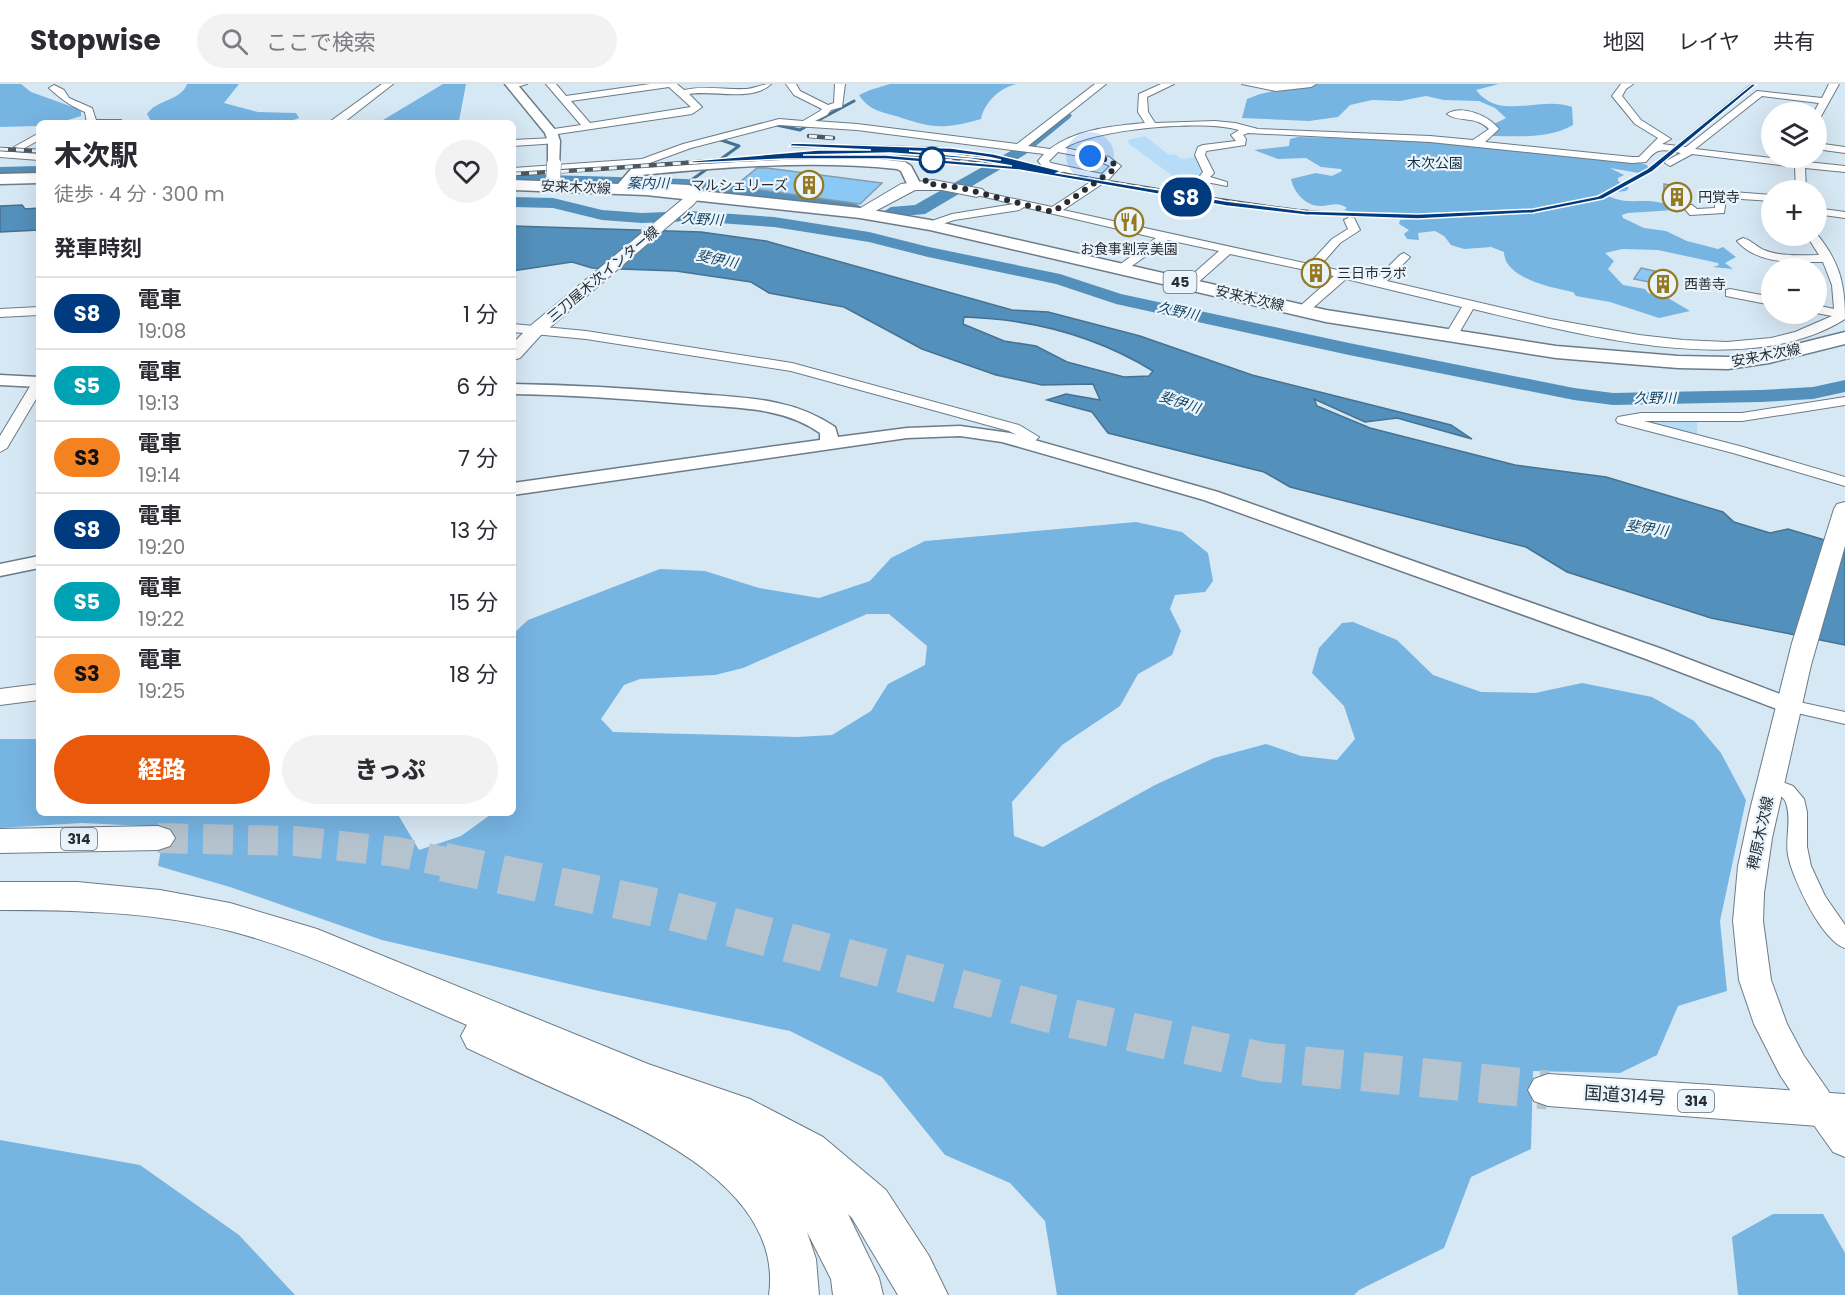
<!DOCTYPE html>
<html lang="ja">
<head>
<meta charset="utf-8">
<style>
	:root { --surface:#fff; --page:#f2f2f3; --text:#2b2b33; --muted:#7c7c81; --line:#e1e1e2; --accent:#ea580c }
	body { margin:0; font-family:Poppins,"Noto Sans JP",sans-serif; background:var(--page); color:var(--text); height:100vh; display:flex; flex-direction:column; font-size:22px; white-space:nowrap }
	* { box-sizing:border-box; margin:0 }
	p { font-size:20px; color:var(--muted) }
	.icon { flex:none; width:33px; height:33px; fill:none; stroke:currentColor; stroke-width:2; stroke-linecap:round; stroke-linejoin:round }
	.map { position:relative; flex:1; overflow:hidden }
	.panel { position:absolute; left:36px; top:36px; width:480px; height:696px; display:flex; flex-direction:column; background:var(--surface); border-radius:9px; box-shadow:0 6px 24px #0002 }
	.panel>* { flex:none }
	.badge { padding:0 12px; border-radius:20px; font-size:21px; line-height:39px }
	.fabs { position:absolute; left:1761px; top:18px; display:grid; gap:12px }
	.fabs a { display:grid; place-items:center; width:66px; height:66px; border-radius:50%; background:var(--surface); box-shadow:0 6px 24px #0002; font-size:30px }
	.you { position:absolute; width:30px; height:30px; margin:-15px; border:4px solid #fff; border-radius:50%; background:#1a73e8; box-shadow:0 0 0 9px #1a73e833 }
	.map>.badge { position:absolute; translate:-50% -50%; box-shadow:0 0 0 3px #fff }
	h2 { padding:0 18px; font-size:22px; line-height:54px }
	.round { display:grid; place-items:center; flex:none; width:63px; height:63px; border-radius:32px; background:var(--page) }
	.head { display:flex; align-items:center; justify-content:space-between; height:102px; padding:0 18px }
	h1 { font-size:28px; font-weight:800; line-height:45px }
	.primary-button { display:flex; gap:12px; margin-top:auto; padding:12px 18px }
	.primary-button a { flex:1; height:69px; border-radius:36px; background:var(--accent); color:#fff; font-size:24px; font-weight:800; line-height:69px; text-align:center }
	.primary-button a+a { background:var(--page); color:var(--text) }
	ul { padding:0; list-style:none }
	li { display:flex; align-items:center; gap:18px; height:72px; padding:0 18px; border-top:2px solid var(--line) }
	li div { flex:1 }
	li b { display:block; font-size:22px }
	li em { font-style:normal }
	li .badge { min-width:66px; font-weight:700; text-align:center }
	header { display:flex; align-items:center; gap:36px; box-sizing:border-box; height:84px; padding:0 30px; background:var(--surface); border-bottom:2px solid var(--line) }
	header strong { font-size:28px }
	nav { display:flex; gap:33px; margin-inline-start:auto; font-size:21px }
	.search { width:420px; height:54px; background:var(--page); display:flex; align-items:center; gap:15px; box-sizing:border-box; padding:0 21px; border-radius:33px; color:var(--muted); font-size:22px }
	.map>svg:first-child { display:block }
	.green { fill:#b7dcf8 }
	.forest { fill:#76b4e2; fill-rule:evenodd }
	.water { fill:#5390bb; stroke:#467292; stroke-width:1.5; fill-rule:evenodd }
	.lines { fill:none; stroke-linecap:round; stroke-linejoin:round }
	.stream { stroke:#467292; stroke-width:3 }
	.river { fill:#5390bb; fill-rule:evenodd }
	.building { fill:#8ac8f6; stroke:#8a9aa6; stroke-width:1.5 }
	.trunk-tunnel-far1 { stroke:#b4c3ce; stroke-width:30; stroke-dasharray:30 15; stroke-linecap:butt }
	.trunk-tunnel { stroke:#b4c3ce; stroke-width:39; stroke-dasharray:39 20; stroke-linecap:butt }
	.minor-casing { stroke:#6c7b87; stroke-width:2 }
	.tertiary-casing { stroke:#6c7b87; stroke-width:3 }
	.secondary-casing { stroke:#6c7b87; stroke-width:2 }
	.primary-casing { stroke:#6c7b87; stroke-width:3 }
	.trunk-casing { stroke:#6c7b87; stroke-width:2 }
	.motorway-casing { stroke:#6c7b87; stroke-width:2 }
	.minor { fill:#fff; fill-rule:evenodd }
	.tertiary { fill:#fff; fill-rule:evenodd }
	.secondary { fill:#fff; fill-rule:evenodd }
	.primary { fill:#fff; fill-rule:evenodd }
	.trunk { fill:#fff; fill-rule:evenodd }
	.motorway { fill:#fff; fill-rule:evenodd }
	.rail-casing { stroke:#4f585f; stroke-width:4.5 }
	.rail { stroke:#eaf4fc; stroke-width:3; stroke-dasharray:8; stroke-linecap:butt }
	.tertiary-bridge-casing { stroke:#6c7b87; stroke-width:15; stroke-linecap:butt }
	.tertiary-bridge { stroke:#fff; stroke-width:14 }
	.line { fill:#003b80; stroke:#fff; stroke-width:1.5; fill-rule:evenodd }
	.walk { stroke:#272d32; stroke-width:6; stroke-dasharray:0 10.8 }
	.stop-dot { fill:#fff; stroke:#003b80; stroke-width:3 }
	.labels { text-anchor:middle; dominant-baseline:central; stroke-width:4.5; stroke-linejoin:round; paint-order:stroke }
	.far-park-label { font-size:14px; fill:#122e41; stroke:#eaf4fc }
	.far-water-label { font-size:14px; font-style:italic; fill:#0d3e5d; stroke:#eaf4fc }
	.far-poi-label { font-size:14px; fill:#272d32; stroke:#eaf4fc; text-anchor:start }
	.far-street-label { font-size:14px; fill:#272d32; stroke:#eaf4fc }
	.shield { fill:#eaf4fc; stroke:#62696f; stroke-width:1.5 }
	.shield-label { font-size:14px; font-weight:bold; fill:#272d32 }
	.street-label { font-size:15px; fill:#272d32; stroke:#eaf4fc }
	.near-street-label { font-size:18px; fill:#272d32; stroke:#eaf4fc }
</style>
</head>
<body>
<header>
<strong>Stopwise</strong>
<div class="search"><svg class="icon" aria-label="search" viewBox="0 0 24 24"><circle cx="10" cy="10" r="6"/><path d="M15 15l6 6"/></svg>ここで検索</div>
<nav><a>地図</a><a>レイヤ</a><a>共有</a></nav>
</header>
<div class="map">
<svg width="1845" height="1211" viewBox="0 0 1845 1211">
	<rect width="100%" height="100%" fill="#d7e8f5"/>
	<path class="green" d="M1145,52L1169,71L1175,70L1181,75L1196,73L1207,88L1194,98H1181L1129,60L1128,56Z
		M1697,335V354L1640,336Z"/>
	<path class="forest" d="M0,0H21L31,8L81,26V32L58,39H39V42L0,43Z
		M187,0H239L224,19L258,28L296,29L299,34L285,39H160L151,37L147,30C157,15 181,17 187,0Z
		M443,0H466L459,37L378,39Z
		M890,0H1017C1000,3 984,19 981,35C944,45 935,45 899,33C883,28 869,27 859,11L870,6Z
		M1307,0H1499L1476,6C1500,38 1541,11 1572,23L1573,41C1548,55 1521,52 1493,52L1486,44L1506,34L1495,24L1479,17L1444,16L1426,12L1400,17L1372,16L1350,21L1338,33L1309,37L1242,34L1247,15L1260,10Z
		M1298,53L1444,57L1633,77L1647,81L1649,85L1639,89L1610,84L1624,91L1618,94V97L1629,104L1626,107L1605,109C1624,126 1655,108 1674,126L1628,129L1622,131L1623,134L1644,144L1666,147L1687,157L1718,165L1723,163L1736,173L1725,179L1733,185L1713,183L1719,181L1718,179L1658,166L1622,165L1605,169L1614,177L1608,185L1623,201L1645,205L1648,209L1668,214L1690,227L1659,234L1610,218L1576,212L1573,208C1552,204 1504,194 1504,168L1491,163L1464,165L1451,161L1444,152L1435,147L1418,149L1419,156L1407,155L1404,150L1409,146L1399,140L1400,136L1432,133L1430,131L1356,129L1344,126L1347,124C1337,117 1331,122 1320,122C1306,122 1294,109 1291,95L1316,89L1332,92L1342,87L1341,85L1321,83L1306,74L1278,75L1254,66L1289,62L1290,55Z
		M1136,438L1182,448L1208,469L1213,497L1205,508L1175,511L1170,525L1181,547L1172,571L1138,590L1120,622L1062,661L1012,718L1014,752L1043,763L1155,701L1214,674L1266,660L1301,672L1337,676L1355,655L1344,622L1312,589L1319,564L1342,539L1353,538L1397,556L1433,591L1481,608L1535,609L1582,599L1652,613L1694,637L1721,669L1746,716L1720,837L1727,907L1678,922L1657,971L1620,989L1533,987L1531,1065L1471,1093L1444,1164L1359,1206L1354,1211H1057L1045,1137L1010,1099L945,1071L882,993L790,947L599,907L382,856L230,803L158,782L165,743L82,739L0,744V655H39V729H397L419,766L461,752L493,729H513V550L528,536L660,485L705,487L759,504L819,514L870,497L891,474L925,457ZM867,530H889L927,562L925,581L888,600L871,627L832,651L797,653L613,648L601,635L624,601L640,595L715,591L743,584Z
		M0,1056L140,1081L239,1151L295,1211H0Z
		M1773,1130H1823L1845,1169V1211H1738L1732,1153Z"/>
	<path class="water" d="M22,121L25,125L39,124V146L0,148V122Z
		M513,142L701,148L766,157L1012,226L1048,228L1140,252L1252,291L1451,341L1472,355L1397,334L1365,338L1314,315L1317,322L1370,344L1515,381L1606,393L1723,428L1734,438L1770,449L1788,445L1845,462V561L1711,534L1567,488L1526,463L1290,403L1264,388L1108,349L1092,328L1047,316L1066,310L1100,316L1093,300L1042,301L996,291L922,265L844,223L769,209L751,198L676,187L592,184L572,178L513,187ZM964,233C1030,235 1096,252 1153,287L1149,292L1124,293L1067,278L1036,262L1004,257L963,240Z"/>
	<g class="lines">
		<path class="stream" d="M815,38L854,17
			M772,40L800,46L810,40
			M686,100L739,62L718,55"/>
		<path class="river" d="M1065,27L1072,31L1070,34L1026,70L925,130L891,133L883,128L891,123L915,121L1016,64L1060,28Z
			M39,82V92L0,93V83Z
			M513,90L686,95L853,118L861,123L853,128L686,105L513,100Z
			M513,113L553,114L602,126L642,129L691,127L774,133L869,148L929,163L1060,190L1121,210L1349,259L1574,304L1613,309L1761,306L1813,303L1845,296V308L1813,315L1761,318L1613,321L1574,316L1349,271L1116,220L1056,200L928,173L869,158L774,143L691,137L642,139L602,136L553,124L513,123Z"/>
	</g>
	<path class="building" d="M757,84H767L882,99L860,120L735,102Z
		M1664,100L1682,103L1685,119L1664,116Z
		M1641,184L1673,191L1672,194L1676,195L1667,212L1654,209L1659,200L1634,195Z"/>
	<g class="lines">
		<path class="trunk-tunnel-far1" d="M158,754L295,757L397,768L450,779"/>
		<path class="trunk-tunnel" d="M443,778L672,827L1052,930L1264,978L1548,1006"/>
		<g class="minor-casing">
			<path id="minor" d="M382,0H393L343,39H328Z
				M509,0H527L513,4Z
				M546,0H556L566,12L650,0H677L684,6C706,1 725,6 747,5C756,4 762,0 771,0C753,18 713,6 689,10L702,23L692,30L551,51L546,48L547,46L581,41ZM669,3L691,23L590,39L571,17Z
				M786,0H796L800,7L828,21L834,19L835,0H845L842,23L831,26L827,31L815,37L857,40L1017,60L1095,0H1106L1028,62L1050,65C1076,45 1114,42 1145,39L1138,28L1139,10L1161,0H1174L1147,13L1148,28L1155,39L1215,37L1235,39L1258,45L1430,52L1473,56L1489,45C1475,31 1460,39 1447,30C1462,20 1489,32 1499,45L1485,58L1632,73H1639L1658,54L1635,40L1612,12L1621,0H1633L1626,5L1622,12L1641,36L1671,55L1662,60L1686,63L1757,7L1822,14L1829,0H1839L1819,36L1816,37V28H1814L1819,19L1762,12L1695,65L1796,77L1797,74H1807V78L1845,82V88L1805,84L1806,106H1796L1795,83L1692,70L1670,82L1665,79L1666,77L1681,69C1663,66 1658,62 1646,78L1632,79L1430,58L1248,49L1243,51L1246,55L1245,61L1206,67L1205,71L1214,89L1210,93L1227,98V102L1201,97L1199,93L1203,88L1195,71L1198,63L1203,61L1236,57L1231,51L1239,46C1204,35 1100,45 1068,62L1065,64L1109,73L1121,82L1108,96L1063,126L1309,180L1332,155L1348,145L1344,136L1350,133L1354,134L1360,146L1340,159L1320,182L1376,195L1400,171L1404,169L1410,173L1387,197L1550,235L1639,251L1683,256L1727,258L1771,254L1795,248L1832,232L1816,229V221L1834,225L1832,201L1823,178C1794,178 1758,181 1737,157L1743,154C1751,156 1757,163 1764,166C1781,173 1801,171 1819,171L1807,152H1816V149C1839,177 1845,198 1845,235C1748,297 1578,250 1473,225L1455,256L1450,257L1444,253L1462,223L1346,195L1307,229L1303,230L1297,226L1299,223L1334,192L1230,170L1193,203L1189,204L1183,200L1185,197L1219,167L1168,156L1122,189L1118,188V182L1156,154L1024,123L1019,126L954,136L934,143H926V139L952,130L1014,120L973,110V106L1052,123L1095,95L1043,83L1038,77L1044,70L857,46L779,41L691,64L647,80L641,89L637,90L632,87L636,80L613,84L513,90V84L642,75L683,60L779,35L803,37L820,27L822,25L794,11ZM1058,68L1094,75L1110,82L1102,90L1051,79L1049,77Z
				M1242,0H1316L1311,3L1276,7Z
				M54,1L64,6L69,14L92,24L96,36H121L126,39H87L85,28C67,20 63,16 49,4Z
				M39,49V56L23,65L14,63Z
				M554,54L558,55V59L513,62V56Z
				M1816,59L1845,63V69L1816,65Z
				M0,67L39,70V76L0,73Z
				M629,98L689,101L700,106L698,112H690L688,107L625,103L624,101Z
				M1706,106L1772,111V117L1726,114L1724,129L1690,131L1683,123L1684,121H1692L1697,125L1715,124V113L1702,111L1701,109Z
				M1816,124L1845,128V134L1816,130Z
				M1730,205L1772,213V221L1726,212V206Z
				M39,223V231L0,233V225Z
				M513,240L586,247L792,279L1019,341L1039,353L1031,361H1021L1019,358L1022,354L1009,347L791,287L586,255L513,248Z
				M39,295V310L7,364L0,368V352L32,299Z
				M1845,313V321L1742,337H1644L1743,363L1845,393V402L1733,369L1618,339L1616,336L1618,333L1641,329H1742Z
				M1790,616L1845,628V640L1784,626L1781,622L1784,618Z
				M1771,694L1793,702L1804,715L1807,728V763L1811,782L1825,812L1845,841V864C1822,857 1792,794 1788,771C1785,754 1792,736 1786,719C1782,707 1767,709 1761,700L1764,695Z"/>
		</g>
		<g class="tertiary-casing">
			<path id="tertiary" d="M505,0H517L557,48L560,57L559,83L554,84L548,80V57L545,49Z
				M852,72L905,78L911,82L921,101L914,105L909,104L901,87L897,85C812,76 725,83 641,91L630,103L625,104L618,100L632,84L637,83L701,77Z
				M0,291L39,293V303L0,301Z
				M513,300C571,301 628,304 686,309C739,314 790,312 835,343L838,353L907,344L960,342L1010,349L1218,408L1662,565L1798,617L1801,622L1798,627L1790,629L1782,627L1646,575L1204,416L1002,358L960,352L907,354L513,411V399L820,356V349C782,322 733,324 688,320C629,315 572,311 513,310Z
				M39,472V484L0,492V480Z"/>
		</g>
		<g class="secondary-casing">
			<path id="secondary" d="M933,96L982,105L985,108L977,113L942,106H915L866,132L860,134L852,129L901,100Z
				M694,105L702,110L694,120L541,251L520,274L513,276V259L529,243L684,114L689,107Z
				M1845,418V462L1811,581L1772,754L1764,809L1763,837L1771,896L1787,940L1804,972L1845,1031V1073L1833,1068L1806,1030L1780,991L1754,940L1739,896L1733,837L1738,782L1750,726L1792,559L1834,425L1837,420Z
				M39,600V616L0,621V605Z"/>
		</g>
		<g class="primary-casing">
			<path id="primary" d="M39,89V99L0,100V90Z
				M513,96L646,101L860,124L930,136L1326,226L1556,262L1678,272L1728,273L1769,267L1845,248V260L1769,279L1728,285L1678,284L1556,274L1326,238L930,146L860,134L646,111L513,106Z"/>
		</g>
		<g class="trunk-casing">
			<path id="trunk" d="M158,742L170,746L175,754L170,762L158,766L0,769V745Z
				M1548,990L1845,1010V1044L1548,1022L1534,1017L1528,1006L1534,995Z"/>
		</g>
		<g class="motorway-casing">
			<path id="motorway" d="M0,798H77L160,806L230,819L317,845L648,980L750,1015L823,1053L886,1106L929,1172L948,1211H898L852,1134L848,1130L879,1194L883,1211H833L831,1195L807,1148L816,1175L819,1211H769C784,1103 641,1044 562,1008C530,994 499,979 467,964L461,952L467,941C389,908 312,868 230,847C155,828 77,826 0,826Z"/>
		</g>
		<use href="#minor" class="minor"/>
		<use href="#tertiary" class="tertiary"/>
		<use href="#secondary" class="secondary"/>
		<use href="#primary" class="primary"/>
		<use href="#trunk" class="trunk"/>
		<use href="#motorway" class="motorway"/>
		<g class="rail-casing">
			<path id="rail" d="M809,52L833,54
				M792,61L939,65L1010,76
				M0,65L39,67
				M513,90C665,83 812,63 965,78C1080,89 1193,116 1308,128C1348,132 1388,132 1428,132
				M1644,90L1754,0"/>
		</g>
		<use href="#rail" class="rail"/>
		<g class="tertiary-bridge-casing">
			<path id="tertiary-bridge" d="M553,99L554,80"/>
		</g>
		<use href="#tertiary-bridge" class="tertiary-bridge"/>
	</g>
	<path class="line" d="M1752,0H1757L1652,88L1603,115L1533,129L1418,135L1305,131L1226,122L1019,86L886,75H787L693,79L690,77L818,66H871L789,62L792,59L951,64L994,70L1062,87L1057,89L1226,117L1305,127L1418,130L1533,125L1598,112L1647,85ZM909,67C940,68 971,69 1001,76ZM890,69L971,75L1012,82L886,71H803Z"/>
	<g class="lines">
		<path class="walk" d="M932,76L925,99L961,104L1053,128L1116,84L1112,77L1090,72"/>
	</g>
	<defs>
		<g id="building-ring" transform="scale(1.5)"><circle r="9.5" fill="#eaf4fc" stroke="#947921" stroke-width="1.5"/><path d="M-4-6H4V6H1V3H-1V6H-4ZM-2.5-4.3h1.7v1.8h-1.7ZM.8-4.3h1.7v1.8H.8ZM-2.5-1h1.7V.8h-1.7ZM.8-1h1.7V.8H.8Z" fill="#947921"/></g>
		<g id="restaurant-ring" transform="scale(1.5)"><circle r="9.5" fill="#eaf4fc" stroke="#947921" stroke-width="1.5"/><path d="M-5-6h1v4h1v-4h1v4h1v-4h1v5L-1.5 .5V6h-2V.5L-5-1ZM5-6V6H3V1.5H1.5Q1.5-4 5-6Z" fill="#947921"/></g>
	</defs>
	<g fill-rule="evenodd">
		<use href="#building-ring" x="809" y="101"/>
		<use href="#building-ring" x="1677" y="113"/>
		<use href="#restaurant-ring" x="1129" y="138"/>
		<use href="#building-ring" x="1316" y="189"/>
		<use href="#building-ring" x="1663" y="200"/>
	</g>
	<circle class="stop-dot" cx="932" cy="76" r="12"/>
	<g class="labels">
		<g class="far-park-label">
			<text x="1435" y="79">木次公園</text>
		</g>
		<g class="far-water-label">
			<text transform="translate(648 99) rotate(1)">案内川</text>
			<text transform="translate(702 135) rotate(3)">久野川</text>
			<text transform="translate(717 175) rotate(12)">斐伊川</text>
			<text transform="translate(1178 227) rotate(12)">久野川</text>
			<text transform="translate(1655 314) rotate(-1)">久野川</text>
			<text transform="translate(1180 318) rotate(18)">斐伊川</text>
			<text transform="translate(1647 444) rotate(9)">斐伊川</text>
		</g>
		<g class="far-poi-label">
			<text x="788" y="101" text-anchor="end">マルシェリーズ</text>
			<text x="1698" y="113">円覚寺</text>
			<text x="1129" y="165" text-anchor="middle">お食事割烹美園</text>
			<text x="1337" y="189">三日市ラボ</text>
			<text x="1684" y="200">西善寺</text>
		</g>
		<g class="far-street-label">
			<text transform="translate(576 103) rotate(2)">安来木次線</text>
			<text transform="translate(603 190) rotate(-40)">三刀屋木次インター線</text>
			<text transform="translate(1250 214) rotate(13)">安来木次線</text>
			<text transform="translate(1766 271) rotate(-11)">安来木次線</text>
		</g>
		<g class="shield">
			<rect x="1163.5" y="187" width="33" height="22" rx="4.5"/>
			<rect x="61" y="744" width="36" height="22" rx="4.5"/>
			<rect x="1678" y="1006" width="36" height="22" rx="4.5"/>
		</g>
		<g class="shield-label">
			<text x="1180" y="198">45</text>
			<text x="79" y="755">314</text>
			<text x="1696" y="1017">314</text>
		</g>
		<g class="street-label">
			<text transform="translate(1760 749) rotate(-78)">稗原木次線</text>
		</g>
		<g class="near-street-label">
			<text transform="translate(1625 1011) rotate(4)">国道314号</text>
		</g>
	</g>
</svg>
<div class="fabs">
<a><svg class="icon" aria-label="layers" viewBox="0 0 24 24"><path d="M12 4l9 5-9 5-9-5zM3 14l9 5 9-5"/></svg></a>
<a>+</a>
<a>−</a>
</div>
<div class="you" style="left:1090px;top:72px"></div>
<b class="badge" style="left:1186px;top:113px;background:#003b80;color:#fff">S8</b>
<section class="panel">
<div class="head"><div><h1>木次駅</h1><p>徒歩 · 4 分 · 300 m</p></div><a class="round"><svg class="icon" aria-label="heart" viewBox="0 0 24 24"><path d="M12 20l-8-8c-3-5 5-10 8-4 3-6 11-1 8 4z"/></svg></a></div>
<h2>発車時刻</h2>
<ul>
<li><span class="badge" style="background:#003b80;color:#fff">S8</span><div><b>電車</b><p>19:08</p></div><em>1 分</em></li>
<li><span class="badge" style="background:#00a3b4;color:#fff">S5</span><div><b>電車</b><p>19:13</p></div><em>6 分</em></li>
<li><span class="badge" style="background:#f58220;color:#111">S3</span><div><b>電車</b><p>19:14</p></div><em>7 分</em></li>
<li><span class="badge" style="background:#003b80;color:#fff">S8</span><div><b>電車</b><p>19:20</p></div><em>13 分</em></li>
<li><span class="badge" style="background:#00a3b4;color:#fff">S5</span><div><b>電車</b><p>19:22</p></div><em>15 分</em></li>
<li><span class="badge" style="background:#f58220;color:#111">S3</span><div><b>電車</b><p>19:25</p></div><em>18 分</em></li>
</ul>
<div class="primary-button"><a>経路</a><a>きっぷ</a></div>
</section>
</div>
</body>
</html>
